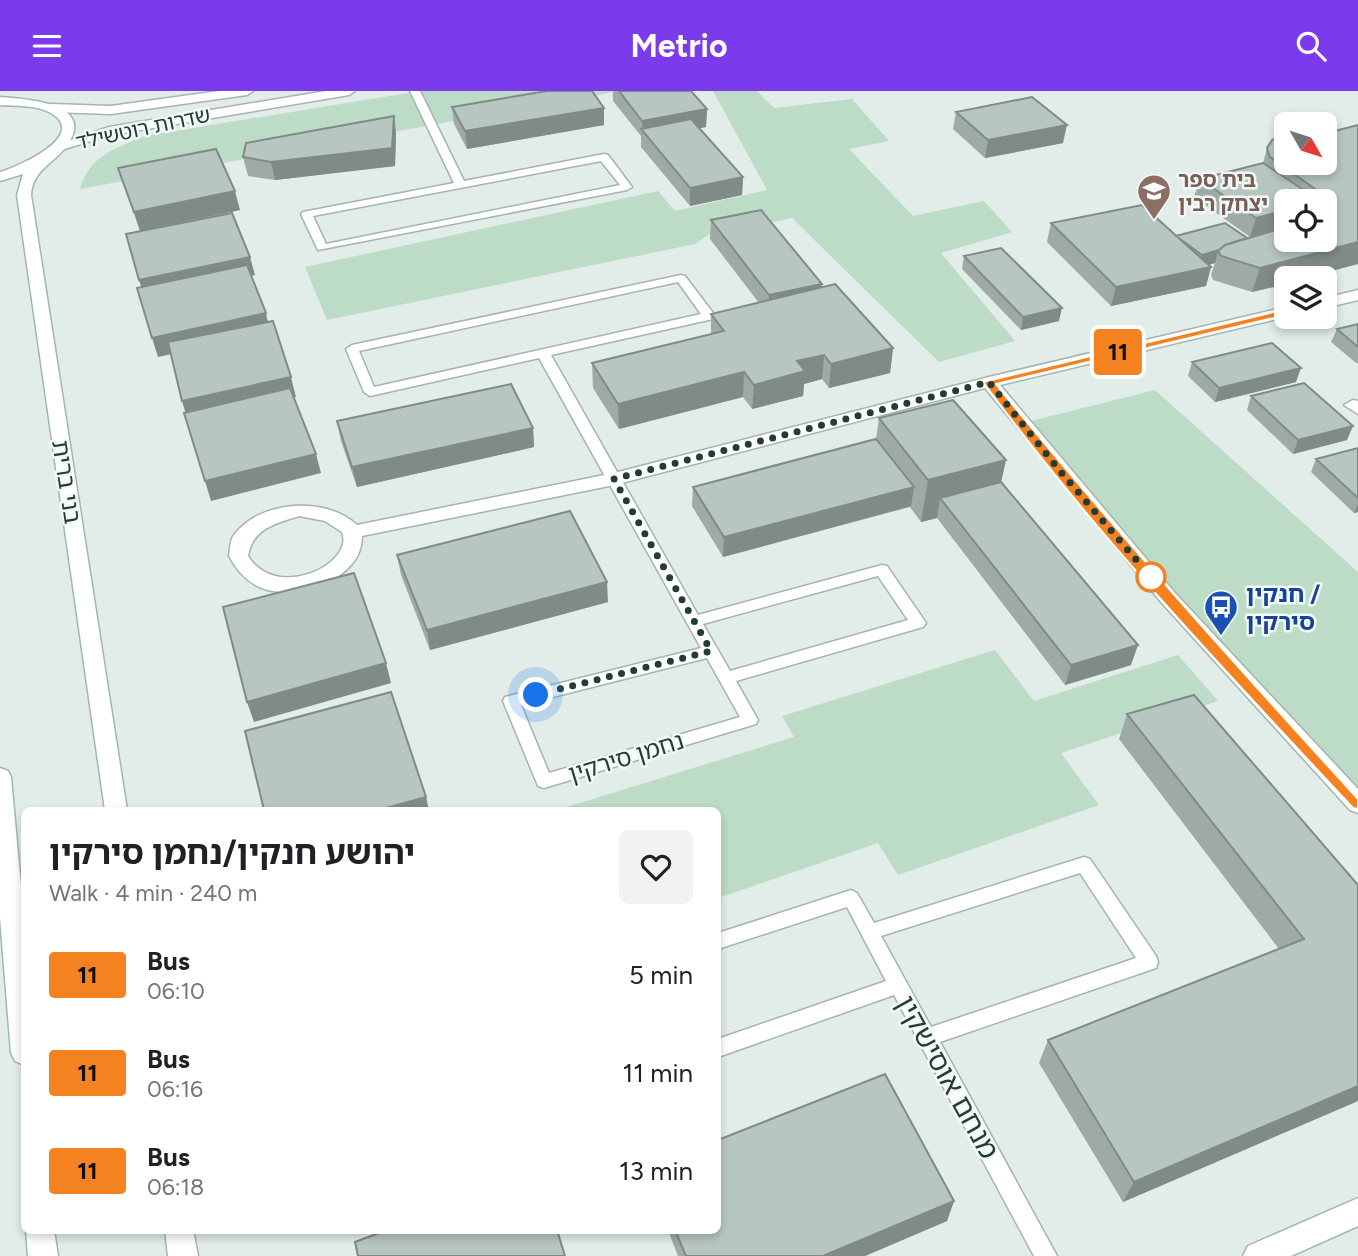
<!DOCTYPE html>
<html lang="en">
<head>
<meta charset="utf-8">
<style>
	:root { --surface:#fff; --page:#f2f2f2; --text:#202124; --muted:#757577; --accent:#7c3aed }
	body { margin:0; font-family:Figtree,"Noto Sans Hebrew",sans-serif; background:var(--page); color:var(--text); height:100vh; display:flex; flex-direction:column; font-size:26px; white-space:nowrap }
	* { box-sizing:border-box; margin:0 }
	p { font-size:23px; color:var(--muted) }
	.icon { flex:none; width:38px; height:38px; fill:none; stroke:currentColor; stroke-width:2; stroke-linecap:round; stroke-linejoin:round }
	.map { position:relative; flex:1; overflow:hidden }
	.details { position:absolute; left:21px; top:716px; width:700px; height:427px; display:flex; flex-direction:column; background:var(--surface); border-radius:10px; box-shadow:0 4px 10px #0003 }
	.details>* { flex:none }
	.badge { padding:0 14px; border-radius:5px; font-size:24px; line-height:46px }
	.needle { width:46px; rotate:129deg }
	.tools { position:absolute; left:1274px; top:21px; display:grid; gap:14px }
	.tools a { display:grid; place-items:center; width:63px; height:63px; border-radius:10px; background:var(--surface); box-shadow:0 4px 10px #0003; font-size:35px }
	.you { position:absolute; width:35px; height:35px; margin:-18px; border:5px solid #fff; border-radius:50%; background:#1a73e8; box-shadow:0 0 0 10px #1a73e833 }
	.map>.badge { position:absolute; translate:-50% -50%; box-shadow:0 0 0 4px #fff }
	.round { display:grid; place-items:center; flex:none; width:74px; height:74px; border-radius:10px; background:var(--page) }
	.headline { display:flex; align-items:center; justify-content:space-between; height:119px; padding:0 28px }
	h1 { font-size:33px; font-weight:700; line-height:52px }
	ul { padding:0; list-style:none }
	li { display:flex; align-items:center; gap:21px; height:98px; padding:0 28px }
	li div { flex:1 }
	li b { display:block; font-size:26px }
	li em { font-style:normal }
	li .badge { min-width:77px; font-weight:700; text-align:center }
	header { display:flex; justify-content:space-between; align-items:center; height:91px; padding:0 28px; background:var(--accent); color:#fff; font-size:32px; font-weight:700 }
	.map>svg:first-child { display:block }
	.green { fill:#bcdcc7 }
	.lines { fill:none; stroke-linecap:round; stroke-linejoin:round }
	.service-casing { stroke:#a5b4af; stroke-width:3 }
	.minor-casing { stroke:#a5b4af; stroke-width:3 }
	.tertiary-casing { stroke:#a5b4af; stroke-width:3 }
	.secondary-casing { stroke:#a1b7b1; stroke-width:3 }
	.service { fill:#fff; fill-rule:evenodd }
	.minor { fill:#fff; fill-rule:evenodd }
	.tertiary { fill:#fff; fill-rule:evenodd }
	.secondary { fill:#fff; fill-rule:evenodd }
	.wall { fill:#9daaa6; fill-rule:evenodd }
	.shaded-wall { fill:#808b87 }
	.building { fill:#b7c6c1; stroke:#808b87; stroke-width:2 }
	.line { fill:#f58220; stroke:#fff; stroke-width:2 }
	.walk { stroke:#233c37; stroke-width:7; stroke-dasharray:0 12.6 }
	.stop-dot { fill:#fff; stroke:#f58220; stroke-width:3.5 }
	.labels { text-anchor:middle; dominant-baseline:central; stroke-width:5; stroke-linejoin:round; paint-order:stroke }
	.far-street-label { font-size:21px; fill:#233c37; stroke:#f2f8f6 }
	.far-education-label { font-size:21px; font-weight:bold; fill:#785e54; stroke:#f2f8f6; text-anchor:start }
	.street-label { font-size:24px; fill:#233c37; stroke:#f2f8f6 }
	.transit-label { font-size:24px; font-weight:bold; fill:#164399; stroke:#f2f8f6; text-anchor:start }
	.near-street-label { font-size:28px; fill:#233c37; stroke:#f2f8f6 }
</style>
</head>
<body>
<header><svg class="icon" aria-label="menu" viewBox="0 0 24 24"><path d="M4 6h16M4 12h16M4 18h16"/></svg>Metrio<svg class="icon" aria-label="search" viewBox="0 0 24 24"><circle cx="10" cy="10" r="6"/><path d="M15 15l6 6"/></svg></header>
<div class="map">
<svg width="1358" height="1165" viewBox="0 0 1358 1165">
	<rect width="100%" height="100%" fill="#e2ece8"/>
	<path class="green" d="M420,0H619L80,98C90,64 114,58 145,45Z
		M713,0H757L774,17L852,8L889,50L849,58L913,125L984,110L1012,141L941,162L1015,250L939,271L792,127L708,144L695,153L327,229L305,176L658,100L675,120L767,99Z
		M1155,299L1358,481V707L1019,333Z
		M995,559L1034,610L1178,564L1218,610L1061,662L1099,714L898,784L878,752L718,807V719H557L794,646L782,625Z"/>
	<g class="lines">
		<g class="service-casing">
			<path id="service" d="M410,0H420L464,90L604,63L608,64L632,96L627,99L318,159L301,123L303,121L454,92ZM601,70L620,94L326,153L313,125Z
				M681,184L685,185L713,222V228L551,264L698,524L882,474L887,475L926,532L923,536L736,590L758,629L756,633L544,697L538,695L536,690L503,610L505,606L701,557L539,267L370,305L364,301L346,258L352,254ZM678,191L701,223L374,296L359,260ZM878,485L908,529L730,580L703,533ZM707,567L740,626L549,682L521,614Z
				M1084,766L1090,768L1156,865L1158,871L1156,877L940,951L1057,1165H1034L894,904L718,966V948L886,890L847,816L718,858V842L851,799L857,802L874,832ZM1080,782L1136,867L931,936L881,845Z"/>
		</g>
		<g class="minor-casing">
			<path id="minor" d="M1358,199V209L1325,217V207Z
				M1286,216V226L1000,294L1175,502L1358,698V722L1350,719L1161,511L985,297L614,394L362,445C363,489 294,512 259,496C244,488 237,479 229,465C230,458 230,449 234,444C260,409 326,405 357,434L614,382L989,286ZM299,425L325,430L342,441C355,473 277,511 248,465C253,437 275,433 299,425Z
				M1353,309L1358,310V323L1344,314Z
				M1358,1107V1135L1291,1165H1243L1248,1155Z"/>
		</g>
		<g class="tertiary-casing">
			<path id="tertiary" d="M219,0H253L247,4L111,23L51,21L44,17L51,13L111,15Z
				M326,0H355L349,4L111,44L61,59L54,55L109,36Z"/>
		</g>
		<g class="secondary-casing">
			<path id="secondary" d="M0,6C24,8 96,11 68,53C55,73 33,77 31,104L127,719H105L17,104L23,83L0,90V81C17,76 92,44 49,21C35,14 16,15 0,14Z
				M0,677L8,680L11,686L24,828V974L15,970L11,962L0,826Z
				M26,1139H54L58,1165H28Z
				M165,1139H193L198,1165H168Z"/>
		</g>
		<use href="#service" class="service"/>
		<use href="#minor" class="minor"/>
		<use href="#tertiary" class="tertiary"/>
		<use href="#secondary" class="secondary"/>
	</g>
	<path class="wall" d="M613,0H691L707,18L706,36L699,37L743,86L742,104L690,115L641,56V45L613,10Z
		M452,16L604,34L467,58L454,33Z
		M956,21L1063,52L985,67L953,38Z
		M394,25L396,43L395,75L275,89L248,85L243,66Z
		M1267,57L1325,72L1358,173L1286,187V193L1252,201L1213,189L1211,184L1215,172L1209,174L1211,176L1206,195L1111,215L1047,151L1051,132L1177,145L1247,147L1250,146L1194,106L1200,88L1263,72ZM1286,110H1325V149Z
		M118,77L240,119L140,140Z
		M711,129L821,197L893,257L890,282L829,297L822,288L804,293L803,305L752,318L743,306L619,338L593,297L592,272L711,243V223L759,212L710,148Z
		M964,165L1059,230L1021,239L962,178Z
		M1358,233V272H1356L1331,251L1337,238Z
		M1192,271L1296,291L1215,311L1188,285Z
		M1251,305L1347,349L1293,363L1247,319Z
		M879,327L1001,391L1131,574L1065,594L937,427L921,431L910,416L723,466L692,415L693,396L876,348Z
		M337,330L533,337L534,356L357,396L341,350Z
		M1358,357V421L1354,422L1311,381L1316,368Z
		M397,464L608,511L430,559L401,484Z
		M1127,623L1358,794V1010L1123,1111L1039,972L1048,949L1279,858L1119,648Z
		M954,1110L947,1130L865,1165H678L668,1139H718Z"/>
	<path class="shaded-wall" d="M604,17V34L467,58L465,40Z
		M707,18L706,36L648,47L643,40L642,30Z
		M394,25L396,43L395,75L275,89L271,71Z
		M1067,34L1063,52L985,67L988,49Z
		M743,86L742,104L690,115V97Z
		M235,100L240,119L140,140L134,121Z
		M1286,119V135L1278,128L1274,139L1250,146L1256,127Z
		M1251,150L1218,160L1215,172L1198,177L1202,164Z
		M1358,151V173L1306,187H1286V193L1252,201L1260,177Z
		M250,166L255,184L145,208L139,189Z
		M1211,176L1206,195L1111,215L1116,196Z
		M822,193L820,212L768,223L769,204Z
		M1062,217L1059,230L1021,239L1023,226Z
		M266,222L270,242L158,266L152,247Z
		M893,257L890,282L829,297L831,273Z
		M824,264L822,288L804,293L803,305L752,318L754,294L797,270Z
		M1301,277L1296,291L1215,311L1219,297Z
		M744,281L743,306L619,338L618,313Z
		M291,286L296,306L188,330L182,310Z
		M1353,335L1347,349L1293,363L1298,349Z
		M533,337L534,356L357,396L352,376Z
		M316,363L321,382L211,410L205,390Z
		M1006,369L997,411L940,407L937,427L921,431L928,389Z
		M914,396L911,415L723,466L724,446Z
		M1358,413V421L1354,422Z
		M607,491L608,511L430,559L427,539Z
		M1138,554L1131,574L1065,594L1071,574Z
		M386,572L391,592L254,631L247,611Z
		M426,706L429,719H379Z
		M1358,995V1010L1123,1111L1134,1091Z
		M954,1110L947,1130L865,1165H823Z"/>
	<path class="building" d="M547,0H592L604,17L465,40L452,16Z
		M619,0H691L707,18L642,30Z
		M1032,6L1067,34L988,49L956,21Z
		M394,25L392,57L271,71L243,66L246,52Z
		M691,28L743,86L690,97L641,38Z
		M1358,34V151L1260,177L1221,165L1218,160L1225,154L1286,136V149H1325V115L1335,112L1270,66L1267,57L1272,49L1286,42V72H1325V40L1331,41Z
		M216,58L235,100L134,121L118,77Z
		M1263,72L1320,110H1286V119L1256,127L1200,88Z
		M1142,114L1211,176L1116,196L1051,132Z
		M761,119L822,193L769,204L711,129Z
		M232,122L250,166L139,189L126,143Z
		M1286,126V135L1278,128Z
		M1225,132L1247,147L1225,154L1219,159L1202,164L1176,145Z
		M1001,157L1062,217L1023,226L964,165Z
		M247,174L266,222L152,247L137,197Z
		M835,193L893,257L831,273L824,264L797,270L805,280L754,294L744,281L618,313L592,272L724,240L711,223Z
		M273,230L291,286L182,310L168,251Z
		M1358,233V256L1337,238Z
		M1272,252L1301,277L1219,297L1192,271Z
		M1304,292L1353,335L1298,349L1251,305Z
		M511,293L533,337L352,376L337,330Z
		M290,297L316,363L205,390L184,322Z
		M953,309L1006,369L928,389L879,327Z
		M876,348L914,396L724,446L693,396Z
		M1358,357V407L1316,368Z
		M1001,391L1138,554L1071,574L940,407Z
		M570,420L607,491L427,539L397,464Z
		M354,482L386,572L247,611L223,516Z
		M391,601L426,706L379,719H264L245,640Z
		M1194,604L1358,794V995L1134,1091L1048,949L1304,848L1127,623Z
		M885,983L954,1110L823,1165H686L675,1139H718V1049Z
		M387,1139H557L565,1165H358L355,1151Z"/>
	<path class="line" d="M1286,218L1291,221L1290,223L996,293C1112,437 1236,574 1358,708V718L1353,717C1225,580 1094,442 983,291Z"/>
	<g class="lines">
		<path class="walk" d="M536,604L711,560L614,388L989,291L1060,380L1151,486"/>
	</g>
	<defs>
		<g id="school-pin" transform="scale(1.75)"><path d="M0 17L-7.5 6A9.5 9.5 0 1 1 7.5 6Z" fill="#8d6e63" stroke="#f2f8f6"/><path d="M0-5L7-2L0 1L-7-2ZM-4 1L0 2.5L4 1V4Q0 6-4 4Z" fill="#fff"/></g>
		<g id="bus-pin" transform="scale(1.75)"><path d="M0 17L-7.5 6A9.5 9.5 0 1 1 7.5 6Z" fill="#1a4fb4" stroke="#f2f8f6"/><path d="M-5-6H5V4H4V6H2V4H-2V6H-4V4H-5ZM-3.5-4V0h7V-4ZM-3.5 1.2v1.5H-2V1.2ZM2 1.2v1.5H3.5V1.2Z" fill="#fff"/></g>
	</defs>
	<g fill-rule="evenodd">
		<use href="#school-pin" x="1154" y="100"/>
		<use href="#bus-pin" x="1221" y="516"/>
	</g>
	<circle class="stop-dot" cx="1151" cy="486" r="14"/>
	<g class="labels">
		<g class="far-street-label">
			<text transform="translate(143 37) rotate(-12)">שדרות רוטשילד</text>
		</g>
		<g class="far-education-label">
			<text x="1178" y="88">בית ספר<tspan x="1178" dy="24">יצחק רבין</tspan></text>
		</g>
		<g class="street-label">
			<text transform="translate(67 391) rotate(81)">בני ברית</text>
			<text transform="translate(626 666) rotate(-17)">נחמן סירקין</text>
		</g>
		<g class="transit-label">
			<text x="1246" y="502">חנקין /<tspan x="1246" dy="28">סירקין</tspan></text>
		</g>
		<g class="near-street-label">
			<text transform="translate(948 986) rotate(61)">מנחם אוסישקין</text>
		</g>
	</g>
</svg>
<div class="tools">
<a><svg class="needle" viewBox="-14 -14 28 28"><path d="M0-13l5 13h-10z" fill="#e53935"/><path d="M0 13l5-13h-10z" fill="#757577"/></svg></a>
<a><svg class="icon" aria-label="locate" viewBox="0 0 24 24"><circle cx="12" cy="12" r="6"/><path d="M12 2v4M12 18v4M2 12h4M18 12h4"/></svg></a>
<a><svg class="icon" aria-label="layers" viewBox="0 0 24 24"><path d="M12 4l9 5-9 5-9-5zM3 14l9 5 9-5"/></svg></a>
</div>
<div class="you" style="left:536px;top:604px"></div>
<b class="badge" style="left:1118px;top:261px;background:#f58220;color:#111">11</b>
<section class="details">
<div class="headline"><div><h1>יהושע חנקין/נחמן סירקין</h1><p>Walk · 4 min · 240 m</p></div><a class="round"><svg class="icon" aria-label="heart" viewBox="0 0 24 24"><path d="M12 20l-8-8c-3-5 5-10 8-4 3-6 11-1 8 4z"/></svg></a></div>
<ul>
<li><span class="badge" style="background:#f58220;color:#111">11</span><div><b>Bus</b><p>06:10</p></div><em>5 min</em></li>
<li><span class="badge" style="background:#f58220;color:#111">11</span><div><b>Bus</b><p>06:16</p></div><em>11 min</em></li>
<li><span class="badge" style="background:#f58220;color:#111">11</span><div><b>Bus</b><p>06:18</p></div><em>13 min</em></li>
</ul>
</section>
</div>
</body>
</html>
